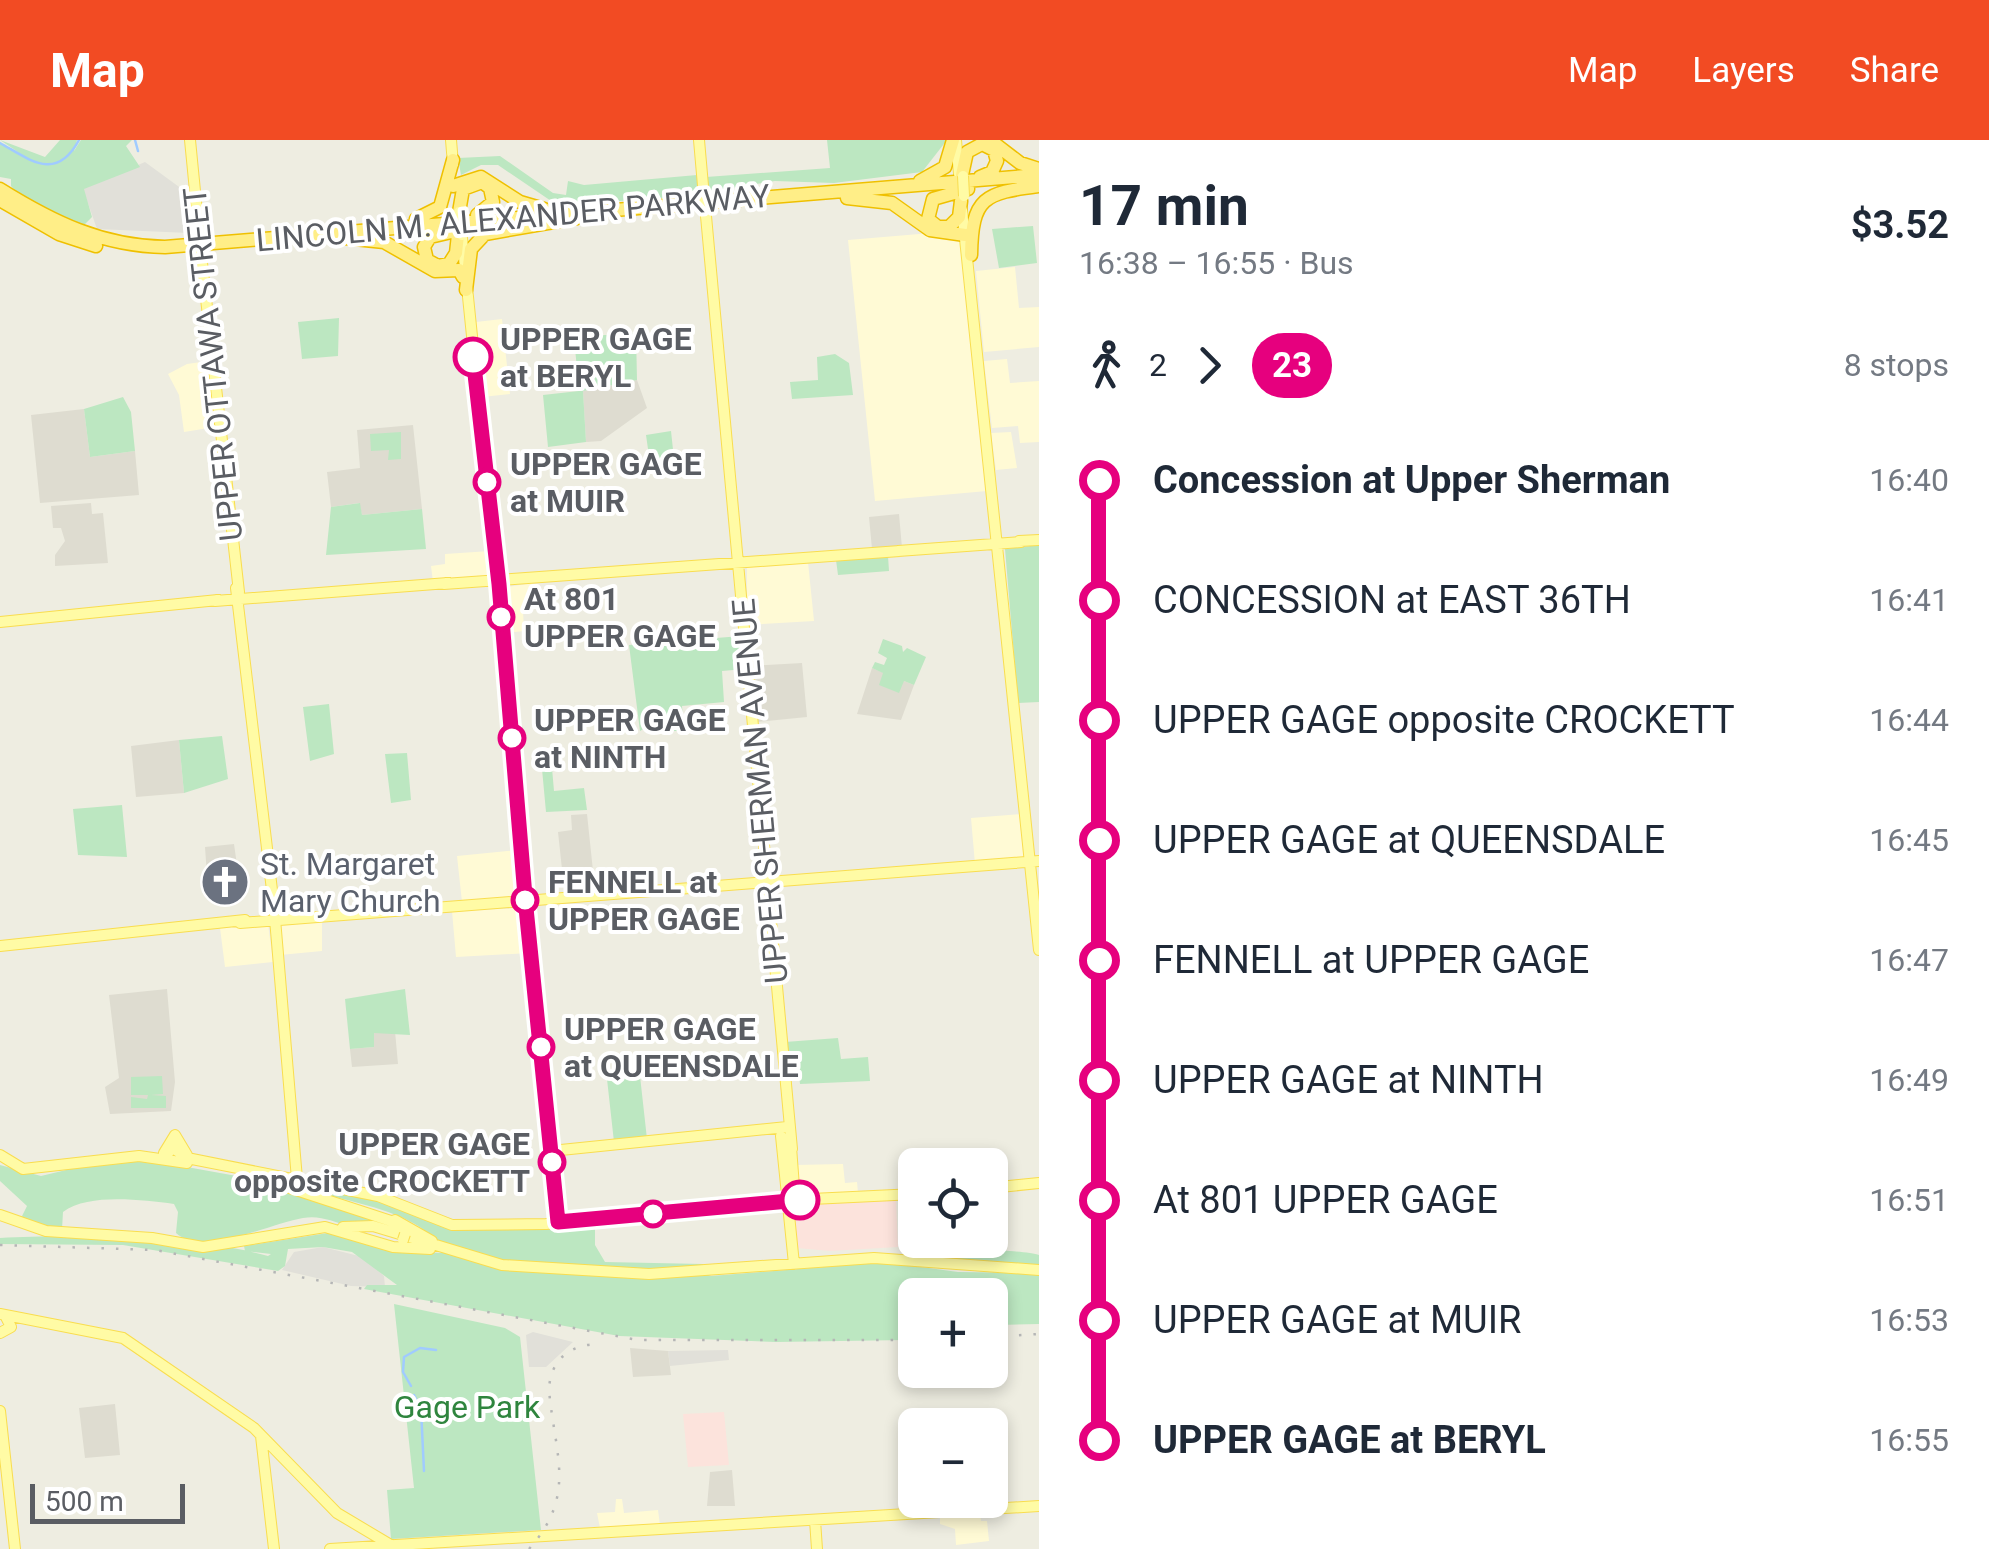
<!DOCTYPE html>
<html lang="en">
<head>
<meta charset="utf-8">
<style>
	:root { --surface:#fff; --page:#f2f2f3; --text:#1f2937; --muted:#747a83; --accent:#f24b23 }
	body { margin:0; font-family:Roboto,sans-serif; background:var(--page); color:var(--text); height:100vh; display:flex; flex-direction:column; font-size:38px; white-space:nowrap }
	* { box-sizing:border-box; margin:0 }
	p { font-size:32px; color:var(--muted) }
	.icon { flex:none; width:55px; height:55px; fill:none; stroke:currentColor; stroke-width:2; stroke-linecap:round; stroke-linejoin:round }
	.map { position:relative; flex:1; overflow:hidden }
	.drawer { display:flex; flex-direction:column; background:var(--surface); width:950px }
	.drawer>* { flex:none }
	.badge { padding:0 20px; border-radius:32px; font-size:35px; line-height:65px }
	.controls { position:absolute; left:898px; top:1008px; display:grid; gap:20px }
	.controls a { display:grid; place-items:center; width:110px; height:110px; border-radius:15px; background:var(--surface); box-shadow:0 5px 15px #0003; font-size:50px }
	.scale { position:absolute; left:30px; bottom:25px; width:155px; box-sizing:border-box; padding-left:10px; border:5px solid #5a5d63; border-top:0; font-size:28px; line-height:35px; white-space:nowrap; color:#5a5d63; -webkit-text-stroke:8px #fff; paint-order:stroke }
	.map>.badge { position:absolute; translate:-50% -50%; box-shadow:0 0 0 5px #fff }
	.legs { display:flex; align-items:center; gap:15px; height:110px; padding:0 40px; font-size:32px }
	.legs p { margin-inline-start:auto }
	.head { display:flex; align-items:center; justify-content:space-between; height:170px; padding:0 40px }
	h1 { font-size:55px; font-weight:700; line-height:75px }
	ul { padding:0 40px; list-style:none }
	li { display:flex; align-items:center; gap:35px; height:120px; font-size:38px }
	li i { display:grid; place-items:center; width:15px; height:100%; margin:0 12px; background:currentColor }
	li i::after { content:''; width:25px; height:25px; margin:-12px; border:8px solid; border-radius:50%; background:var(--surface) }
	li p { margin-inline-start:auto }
	li:first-child i { background:linear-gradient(#0000 50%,currentColor 0) }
	li:last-child i { background:linear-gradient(currentColor 50%,#0000 0) }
	header { display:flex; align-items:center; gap:60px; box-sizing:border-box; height:140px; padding:0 50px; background:var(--accent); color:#fff }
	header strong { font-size:48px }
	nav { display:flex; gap:55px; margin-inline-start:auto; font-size:35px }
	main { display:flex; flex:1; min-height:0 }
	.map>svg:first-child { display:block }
	.commercial { fill:#fffad5 }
	.industrial { fill:#e1e0d9 }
	.education { fill:#dedcd0 }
	.medical { fill:#fce3dc }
	.green { fill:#bce7c1 }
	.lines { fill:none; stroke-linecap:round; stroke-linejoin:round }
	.stream { stroke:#a0cbff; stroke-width:2.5 }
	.major-casing { stroke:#f9dd4f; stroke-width:12 }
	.highway-casing { stroke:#efc000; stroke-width:15 }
	.major { stroke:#fffba5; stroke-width:10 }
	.highway { stroke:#ffee87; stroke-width:12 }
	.rail { stroke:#b5b6b6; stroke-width:2.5; stroke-dasharray:2.5 12; stroke-linecap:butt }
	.major-bridge-casing { stroke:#f9dd4f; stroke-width:12; stroke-linecap:butt }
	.major-bridge { stroke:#fffba5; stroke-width:10 }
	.line-1-casing { stroke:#fff; stroke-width:22 }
	.line-1 { stroke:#e6007e; stroke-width:15 }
	.stop-1-dot { fill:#fff; stroke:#e6007e; stroke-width:5 }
	.labels { text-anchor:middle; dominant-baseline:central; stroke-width:8; stroke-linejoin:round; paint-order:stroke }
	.street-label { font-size:32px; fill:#5a5d63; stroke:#fff }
	.stop-label { font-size:32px; font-weight:bold; fill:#5a5d63; stroke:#fff; text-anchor:start }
	.worship-label { font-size:32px; fill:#5b616d; stroke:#fff; text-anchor:start }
	.park-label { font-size:32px; fill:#2f853e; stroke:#fff }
</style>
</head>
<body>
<header>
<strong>Map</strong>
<nav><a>Map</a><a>Layers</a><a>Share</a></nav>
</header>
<main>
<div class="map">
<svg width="1039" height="1409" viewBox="0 0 1039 1409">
	<rect width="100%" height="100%" fill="#eeede1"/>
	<path class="commercial" d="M931,93L962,95L987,351L875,361L848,100Z
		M1015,127L1019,168L1039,167V207L984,212L976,131Z
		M502,179L510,254L482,257L476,182Z
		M1007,219L1010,243L1039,241V302L1020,303L1018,286L992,288L984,221Z
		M208,221L215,287L184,292L179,255L168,234L187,224Z
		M1011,292L1017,328L996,330L991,293Z
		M490,411V439L433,442L431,426L445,424V414Z
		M808,422L814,481L747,485V426Z
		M532,443L534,469L523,471L524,491L506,493L502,448Z
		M1022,674L1025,719L975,724L971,678Z
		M518,710L522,758L462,762L457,716Z
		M522,768L529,813L456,817L452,771Z
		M322,780V811L280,815L279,783Z
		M268,784L273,822L225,827L220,788Z
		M843,1024L845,1043L857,1042L858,1053L799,1057L795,1025Z
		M616,1359H622L624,1373L658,1370L660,1385L600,1388L597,1373L615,1372Z
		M980,1373L981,1381H987L989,1401L956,1405L955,1389L940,1384V1376Z"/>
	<path class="industrial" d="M145,22L186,52L189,93L97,89L83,49Z
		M323,1107L363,1117L384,1136L385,1147L351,1146L282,1130L294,1112Z
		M533,1192L573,1202L546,1227H529L526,1195Z
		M728,1210L729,1220L670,1226L668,1211Z"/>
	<path class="education" d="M637,240L647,268L601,301L586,302L583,251Z
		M84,269L90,317L135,311L139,355L40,363L31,275Z
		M413,285L422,369L362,375L359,363L331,367L327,332L360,328L357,290Z
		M91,363L92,374L103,373L108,423L55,426V415L65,401L61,388H53L51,366Z
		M899,374L902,408L872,409L869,377Z
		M802,523L807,577L756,582L750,526Z
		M872,528L914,545L901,580L857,574Z
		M179,600L184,653L136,657L131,606Z
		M587,674L593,731L574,733L576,756L565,757L558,692L572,690L571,675Z
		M234,704L238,732L207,736L205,707Z
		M167,849L175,942L171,971L110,974L105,947L119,938L109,855Z
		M395,891L398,924L352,927L350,909L374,907L373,893Z
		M630,1208L668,1211L671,1235L633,1237Z
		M115,1264L120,1315L85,1318L79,1268Z
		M732,1330L735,1366H707L710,1332Z"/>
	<path class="medical" d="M896,1060L898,1107L830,1111L797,1108L791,1064Z
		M724,1272L729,1325L688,1327L683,1274Z"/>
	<path class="green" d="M0,0L45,17L60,0H77L74,11L81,0H132L126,6L140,27L84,49L92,77L82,87L18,54L11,46V39L0,37V3L18,12Z
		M827,0H947L922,32L834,43L775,41L707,52L706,37L830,28Z
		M500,16L553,53L566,55L568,41L584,45L697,35L699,56L557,65L498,25H481L461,35L458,18Z
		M1033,86L1037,123L999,128L992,89Z
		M339,178L338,216L302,219L298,182Z
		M636,193L637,240L583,251L586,302L548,307L543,255L579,251L574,197Z
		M835,214L849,223L853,255L792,259L790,242L818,240L817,217Z
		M123,257L131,272L135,311L90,317L84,269Z
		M671,291L675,328L651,330L646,295Z
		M401,292V319L388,320L389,310L371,311L370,294Z
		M360,363L362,375L422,369L426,409L326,415L331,367Z
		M1039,405V562L1018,563L1005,409Z
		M888,416L889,431L838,435L836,420Z
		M741,496L745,529L722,531L724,562L682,566L684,591H671L659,580L640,591L629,505Z
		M883,499L902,506L903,512L907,508L926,517L914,545L904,541L899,553L879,545L883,533L872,528L875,522L884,525L887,518L878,513Z
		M329,564L334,614L310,621L303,567Z
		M222,596L228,639L184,653L179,600Z
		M407,613L411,660L391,663L385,614Z
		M552,628L554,651L584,648L587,670L546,672L542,629Z
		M122,665L127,717L78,715L73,669Z
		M405,849L410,895L374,893V907L350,909L345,859Z
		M838,898L841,919L868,917L870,941L800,944L796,911H786L785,902Z
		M162,936L163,954L151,955L166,956V968H131V957L147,959L148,955H131V937Z
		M640,936L647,999L614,1002L607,939Z
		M148,1020L259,1040L396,1089C381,1088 363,1090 349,1086C333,1082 321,1075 303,1078C272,1083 203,1117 176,1093L178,1072L174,1064C141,1060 89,1053 63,1072L62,1089L24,1081L22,1076L27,1066L0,1041V1025L41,1036L83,1026Z
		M309,1045L406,1066L451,1090L595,1082V1105L605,1122L703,1124L705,1134L711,1136L885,1122L958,1132L1039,1133V1184L997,1185L990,1193V1155H915V1198L905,1200L776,1202L619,1196L364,1149L367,1145H397L352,1112L323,1107L288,1109L285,1126L278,1131L123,1105L0,1104V1098C75,1094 197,1096 268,1116L271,1114L245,1111L244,1106L328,1093L410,1112L445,1113C422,1072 359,1065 318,1052Z
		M989,1110C999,1110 1032,1112 1039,1115V1128L898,1115L975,1117Z
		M394,1164L505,1188L520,1197L541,1390L391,1399L387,1350L414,1348Z"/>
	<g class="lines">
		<path class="stream" d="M135,0L138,11
			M0,3C29,19 56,43 79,0
			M411,1246L403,1232L404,1217L420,1208L436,1210
			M414,1255L421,1269L424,1331"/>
		<g class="major-casing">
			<path id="major" d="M190,0L200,102
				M451,0L453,24
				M699,0L704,57
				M956,0L959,34
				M962,70L1039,810
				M706,76L792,1009
				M462,98L477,245
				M201,114L239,452
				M476,242L499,440L529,785
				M1019,401L1039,400
				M898,411L1021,402
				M444,444L900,411
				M236,448L274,767L297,1039
				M215,461L448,443
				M0,482L218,460
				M527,780L558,1082
				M240,783L1039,721
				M0,806L245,780
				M781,996L794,1124
				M791,1007L795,1060
				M551,1011L787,987
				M164,1013L175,995L187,1015
				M0,1015L23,1029L139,1016L187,1023
				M164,1017L173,1008L187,1018L378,1056L452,1085L546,1084L785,1061
				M253,1036L394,1082L402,1094
				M990,1048L1039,1043
				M791,1060L915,1054
				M0,1075L46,1091L152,1098L203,1107L325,1087L393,1107L430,1109
				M395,1080L432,1101
				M343,1087L373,1086L502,1125L649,1134L874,1118L1039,1130
				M0,1174L123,1198L254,1288L337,1373L389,1404
				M0,1193L11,1187L6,1177
				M0,1271L15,1409
				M261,1296L274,1409
				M815,1380L817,1409
				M330,1409L1039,1366"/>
		</g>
		<g class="highway-casing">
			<path id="highway" d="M990,0L1020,23L1039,29
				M962,35L967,12L982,4L994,10L997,21L992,32L980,37
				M920,41L945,27L953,0
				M453,46L481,37L520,62L544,69
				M0,49C53,82 102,106 165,107L1039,35
				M847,58L892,63L930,90L965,95
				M0,60L59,94L96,106
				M961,61L959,77L949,87H938L928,79L933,59L968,49
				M459,72L463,49L482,42L490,48L493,62L477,75
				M416,79L440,67L453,20
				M458,95L456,113L449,124L438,126L427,120L424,107L430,97L477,86
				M345,98L384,102L435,131L459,130L463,137
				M971,115C972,57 984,53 1039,46
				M466,150L471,109L485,94L577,78"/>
		</g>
		<use href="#major" class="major"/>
		<use href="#highway" class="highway"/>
		<path class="rail" d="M0,1105L155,1110L638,1200H915
			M990,1197L1039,1194
			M529,1409C577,1355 555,1316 549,1250C550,1219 571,1204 600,1204"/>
		<g class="major-bridge-casing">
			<path id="major-bridge" d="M963,36L964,56
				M704,57L706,76
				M459,72L462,95
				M200,102L201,114
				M785,1061L791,1060
				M403,1100L405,1094"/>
		</g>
		<use href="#major-bridge" class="major-bridge"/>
	</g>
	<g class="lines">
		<g class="line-1-casing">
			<path id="line-1" d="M473,217L499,444L526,768L558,1082L800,1060"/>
		</g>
		<use href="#line-1" class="line-1"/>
	</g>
	<defs>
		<g id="church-disc" transform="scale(2.5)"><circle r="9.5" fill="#6b7280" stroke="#fff"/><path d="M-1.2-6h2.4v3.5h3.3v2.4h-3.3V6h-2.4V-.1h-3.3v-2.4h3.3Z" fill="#fff"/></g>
	</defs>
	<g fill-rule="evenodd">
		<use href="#church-disc" x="225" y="742"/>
	</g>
	<g class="stop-1-dot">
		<circle cx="473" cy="217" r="18"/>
		<circle cx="487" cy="342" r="12"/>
		<circle cx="501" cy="477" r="12"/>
		<circle cx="512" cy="598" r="12"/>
		<circle cx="525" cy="760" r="12"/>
		<circle cx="541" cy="907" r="12"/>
		<circle cx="552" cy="1022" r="12"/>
		<circle cx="800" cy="1060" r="18"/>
		<circle cx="653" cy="1074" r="12"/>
	</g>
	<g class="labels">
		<g class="street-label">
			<text transform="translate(513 78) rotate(-5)">LINCOLN M. ALEXANDER PARKWAY</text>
			<text transform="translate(213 224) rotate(-96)">UPPER OTTAWA STREET</text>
			<text transform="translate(760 651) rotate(-95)">UPPER SHERMAN AVENUE</text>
		</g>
		<g class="stop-label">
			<text x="500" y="199">UPPER GAGE<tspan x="500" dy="37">at BERYL</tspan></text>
			<text x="510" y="324">UPPER GAGE<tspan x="510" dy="37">at MUIR</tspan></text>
			<text x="524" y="459">At 801<tspan x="524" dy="37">UPPER GAGE</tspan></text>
			<text x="534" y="580">UPPER GAGE<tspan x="534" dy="37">at NINTH</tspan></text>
			<text x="548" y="742">FENNELL at<tspan x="548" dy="37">UPPER GAGE</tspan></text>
			<text x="564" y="889">UPPER GAGE<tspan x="564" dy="37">at QUEENSDALE</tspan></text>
			<text x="530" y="1004" text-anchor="end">UPPER GAGE<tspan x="530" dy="37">opposite CROCKETT</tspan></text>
		</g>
		<g class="worship-label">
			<text x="260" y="724">St. Margaret<tspan x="260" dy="37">Mary Church</tspan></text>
		</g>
		<g class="park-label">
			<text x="467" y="1267">Gage Park</text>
		</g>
	</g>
</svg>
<div class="controls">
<a><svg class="icon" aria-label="locate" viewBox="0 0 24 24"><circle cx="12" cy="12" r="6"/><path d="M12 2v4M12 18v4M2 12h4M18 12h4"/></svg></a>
<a>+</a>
<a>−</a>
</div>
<div class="scale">500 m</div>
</div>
<section class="drawer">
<div class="head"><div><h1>17 min</h1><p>16:38 – 16:55 · Bus</p></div><b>$3.52</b></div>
<div class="legs"><svg class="icon" aria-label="walk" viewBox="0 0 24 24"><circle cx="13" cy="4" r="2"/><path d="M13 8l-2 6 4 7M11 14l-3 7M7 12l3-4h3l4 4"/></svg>2<svg class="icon" aria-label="forward" viewBox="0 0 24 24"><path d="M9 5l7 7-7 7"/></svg><b class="badge" style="background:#e6007e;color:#fff">23</b><p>8 stops</p></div>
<ul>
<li><i style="color:#e6007e"></i><b>Concession at Upper Sherman</b><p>16:40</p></li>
<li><i style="color:#e6007e"></i><span>CONCESSION at EAST 36TH</span><p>16:41</p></li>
<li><i style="color:#e6007e"></i><span>UPPER GAGE opposite CROCKETT</span><p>16:44</p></li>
<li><i style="color:#e6007e"></i><span>UPPER GAGE at QUEENSDALE</span><p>16:45</p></li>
<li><i style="color:#e6007e"></i><span>FENNELL at UPPER GAGE</span><p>16:47</p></li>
<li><i style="color:#e6007e"></i><span>UPPER GAGE at NINTH</span><p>16:49</p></li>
<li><i style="color:#e6007e"></i><span>At 801 UPPER GAGE</span><p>16:51</p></li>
<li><i style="color:#e6007e"></i><span>UPPER GAGE at MUIR</span><p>16:53</p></li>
<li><i style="color:#e6007e"></i><b>UPPER GAGE at BERYL</b><p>16:55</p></li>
</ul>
</section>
</main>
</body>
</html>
